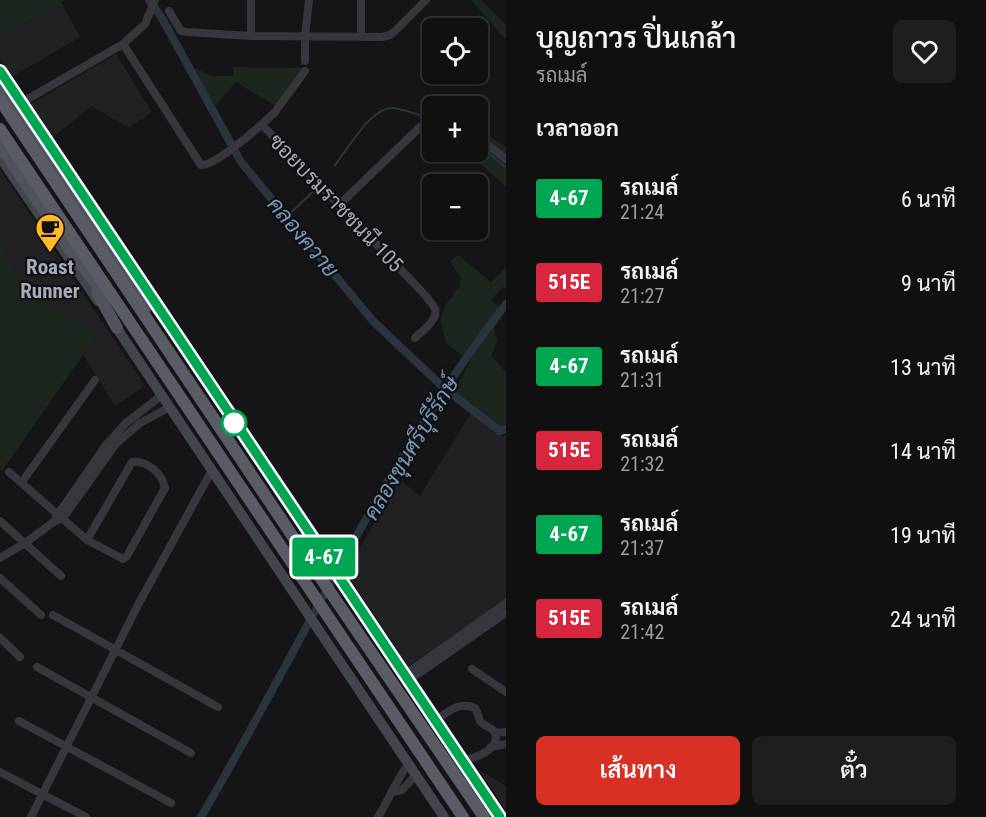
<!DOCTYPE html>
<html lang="th">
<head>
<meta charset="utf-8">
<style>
	:root { --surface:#101011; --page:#1e1e1f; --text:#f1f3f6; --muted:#9c9d9f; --line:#303031; --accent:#d93025 }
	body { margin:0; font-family:"Roboto Condensed",Sarabun,sans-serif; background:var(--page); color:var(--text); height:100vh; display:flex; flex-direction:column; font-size:22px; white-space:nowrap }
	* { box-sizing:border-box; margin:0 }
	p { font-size:20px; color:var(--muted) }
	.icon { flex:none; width:33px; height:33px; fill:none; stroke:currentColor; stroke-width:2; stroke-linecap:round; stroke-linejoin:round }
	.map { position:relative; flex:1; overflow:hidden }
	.sheet { display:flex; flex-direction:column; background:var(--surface); width:480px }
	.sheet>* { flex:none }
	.badge { padding:0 12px; border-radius:4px; font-size:21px; line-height:39px }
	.buttons { position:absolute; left:422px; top:18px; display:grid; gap:12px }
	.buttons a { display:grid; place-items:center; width:66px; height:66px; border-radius:9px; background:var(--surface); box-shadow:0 2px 4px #0004,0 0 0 2px var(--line); font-size:30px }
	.map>.badge { position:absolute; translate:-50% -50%; box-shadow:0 0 0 3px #fff }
	h2 { padding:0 30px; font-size:22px; line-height:54px }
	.round { display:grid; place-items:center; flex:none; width:63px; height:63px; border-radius:9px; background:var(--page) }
	.headline { display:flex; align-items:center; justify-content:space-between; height:102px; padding:0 30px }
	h1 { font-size:28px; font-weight:600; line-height:45px }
	.primary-button { display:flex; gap:12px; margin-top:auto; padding:12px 30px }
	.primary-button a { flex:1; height:69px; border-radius:9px; background:var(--accent); color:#fff; font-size:24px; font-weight:600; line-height:69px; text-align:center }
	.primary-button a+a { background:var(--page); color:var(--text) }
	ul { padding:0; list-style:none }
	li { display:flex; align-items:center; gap:18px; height:84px; padding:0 30px }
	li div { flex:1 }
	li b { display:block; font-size:22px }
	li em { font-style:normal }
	li .badge { min-width:66px; font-weight:700; text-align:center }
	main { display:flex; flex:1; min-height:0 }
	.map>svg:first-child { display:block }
	.built { fill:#212124 }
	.green { fill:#1c251e }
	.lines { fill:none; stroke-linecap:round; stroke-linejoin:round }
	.stream { stroke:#2a343c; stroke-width:2 }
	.canal { stroke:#2a343c; stroke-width:8 }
	.minor { stroke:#36363c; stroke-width:8 }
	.secondary { stroke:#43454d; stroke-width:10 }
	.primary { stroke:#51535c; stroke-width:12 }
	.trunk { stroke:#595c65; stroke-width:12 }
	.line-casing { stroke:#fff; stroke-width:14 }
	.line { stroke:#00a651; stroke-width:9 }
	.stop-dot { fill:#fff; stroke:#00a651; stroke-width:3 }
	.labels { text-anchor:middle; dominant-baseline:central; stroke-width:4.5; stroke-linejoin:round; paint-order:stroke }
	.street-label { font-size:21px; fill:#a5abb9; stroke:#101012 }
	.poi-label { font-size:21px; font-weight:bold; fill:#a5abb9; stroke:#101012 }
	.water-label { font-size:22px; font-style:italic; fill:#7999b7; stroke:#101012 }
</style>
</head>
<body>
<main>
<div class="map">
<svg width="506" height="817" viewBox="0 0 506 817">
	<rect width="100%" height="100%" fill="#151517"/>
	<path class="built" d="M61,2L80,37L12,77L0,59V37Z
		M116,54L152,112L129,128L92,106L52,138L29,105Z
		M0,169L145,386L115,406L83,355L98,337L25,286L0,244Z
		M472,411L503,436L506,434V600L408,666L346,573L399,479L420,496Z
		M479,770L506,786V811Z"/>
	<path class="green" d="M0,0H65L0,37Z
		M471,0H481L506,25V40Z
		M233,67L311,68L280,109L236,82L214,107L194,68L212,76H233Z
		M478,129L506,147V187L467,152H477Z
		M0,244L25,286L98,337L83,355L2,471L0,470Z
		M458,255L491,282L506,267V289L503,287L491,300L499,307L493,313L501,318L494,328L497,341L491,356L506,372V425L499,427L454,391L470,362L446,343L440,320L446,304L459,287L461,279L450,261Z"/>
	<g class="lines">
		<path class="stream" d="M477,145L506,167
			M335,165C348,149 371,106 394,108C406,110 419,115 430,118
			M286,217L316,189"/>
		<path class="canal" d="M149,0L163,20L241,162L373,321L445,389L500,431L506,429
			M201,817C302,646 384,461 506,304"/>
		<path class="minor" d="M251,0V36
			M169,11L181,31L186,32L251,36L382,37L390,35L395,31L426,0
			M361,36V0
			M123,44L201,165C214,166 251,134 261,125L267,130L426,296C428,300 434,305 435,309C439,319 421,332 415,338
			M305,61V36L309,0
			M21,103L123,44L145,24L155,0
			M261,125L275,112L305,71
			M477,137L506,159
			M338,206L420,127L432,119
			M9,472L87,540L123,559L127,556L165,488C162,474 148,460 132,462L87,540
			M22,482L95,380
			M56,517L106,445L126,423L162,395
			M0,521L61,576
			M0,558L25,543L55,521L63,518L116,444L140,423L170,407
			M0,578L41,615
			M53,615L218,707
			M0,638L20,657
			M37,667L191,753
			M472,669L506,692
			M404,675L506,603
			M408,681L506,613
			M19,721L171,803
			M435,721C448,712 458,701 475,708C478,712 478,716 480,721C484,727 492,726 495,733C501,750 474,758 462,761
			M495,733L506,732
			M491,747L506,744
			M0,772L86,817
			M393,792L402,790L416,775
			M31,817L139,603L212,470
			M378,817C389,799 396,781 408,764"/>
		<path class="secondary" d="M0,72L147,291
			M0,157L98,301
			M158,309L500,817
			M112,321L444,817"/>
		<path class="primary" d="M0,85L108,245L145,308
			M0,145L73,254L106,296
			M140,287L163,316
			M97,292L117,328"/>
		<path class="trunk" d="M0,100L324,583L484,817
			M0,129L463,817"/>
	</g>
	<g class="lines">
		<g class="line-casing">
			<path id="line" d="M0,71L500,817"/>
		</g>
		<use href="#line" class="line"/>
	</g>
	<defs>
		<g id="cafe-pin" transform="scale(1.5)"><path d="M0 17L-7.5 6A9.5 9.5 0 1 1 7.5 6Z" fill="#ffba25" stroke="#101012"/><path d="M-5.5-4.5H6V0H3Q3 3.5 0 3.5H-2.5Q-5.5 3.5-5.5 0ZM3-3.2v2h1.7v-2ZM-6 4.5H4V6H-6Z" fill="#111"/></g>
	</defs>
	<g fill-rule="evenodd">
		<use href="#cafe-pin" x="50" y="228"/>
	</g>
	<circle class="stop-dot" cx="234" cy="423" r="12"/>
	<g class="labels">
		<g class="street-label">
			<text transform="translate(336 203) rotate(46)">ซอยบรมราชชนนี 105</text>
		</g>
		<g class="poi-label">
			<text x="50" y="267">Roast<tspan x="50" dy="24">Runner</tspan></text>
		</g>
		<g class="water-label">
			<text transform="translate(303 237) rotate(50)">คลองควาย</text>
			<text transform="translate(411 448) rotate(-59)">คลองขุนศรีบุรีรักษ์</text>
		</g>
	</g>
</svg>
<div class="buttons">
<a><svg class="icon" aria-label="locate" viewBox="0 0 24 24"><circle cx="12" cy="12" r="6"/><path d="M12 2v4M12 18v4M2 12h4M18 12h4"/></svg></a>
<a>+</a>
<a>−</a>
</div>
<b class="badge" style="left:324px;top:557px;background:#00a651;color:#fff">4-67</b>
</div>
<section class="sheet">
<div class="headline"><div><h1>บุญถาวร ปิ่นเกล้า</h1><p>รถเมล์</p></div><a class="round"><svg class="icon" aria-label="heart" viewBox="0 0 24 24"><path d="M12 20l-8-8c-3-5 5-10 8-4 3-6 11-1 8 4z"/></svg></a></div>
<h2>เวลาออก</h2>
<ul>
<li><span class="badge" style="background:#00a651;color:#fff">4-67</span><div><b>รถเมล์</b><p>21:24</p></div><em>6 นาที</em></li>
<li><span class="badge" style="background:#d7263d;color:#fff">515E</span><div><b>รถเมล์</b><p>21:27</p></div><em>9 นาที</em></li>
<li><span class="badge" style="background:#00a651;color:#fff">4-67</span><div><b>รถเมล์</b><p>21:31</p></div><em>13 นาที</em></li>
<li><span class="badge" style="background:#d7263d;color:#fff">515E</span><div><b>รถเมล์</b><p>21:32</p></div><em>14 นาที</em></li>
<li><span class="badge" style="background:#00a651;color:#fff">4-67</span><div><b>รถเมล์</b><p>21:37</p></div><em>19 นาที</em></li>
<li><span class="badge" style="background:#d7263d;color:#fff">515E</span><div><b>รถเมล์</b><p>21:42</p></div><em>24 นาที</em></li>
</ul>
<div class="primary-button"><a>เส้นทาง</a><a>ตั๋ว</a></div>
</section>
</main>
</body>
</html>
